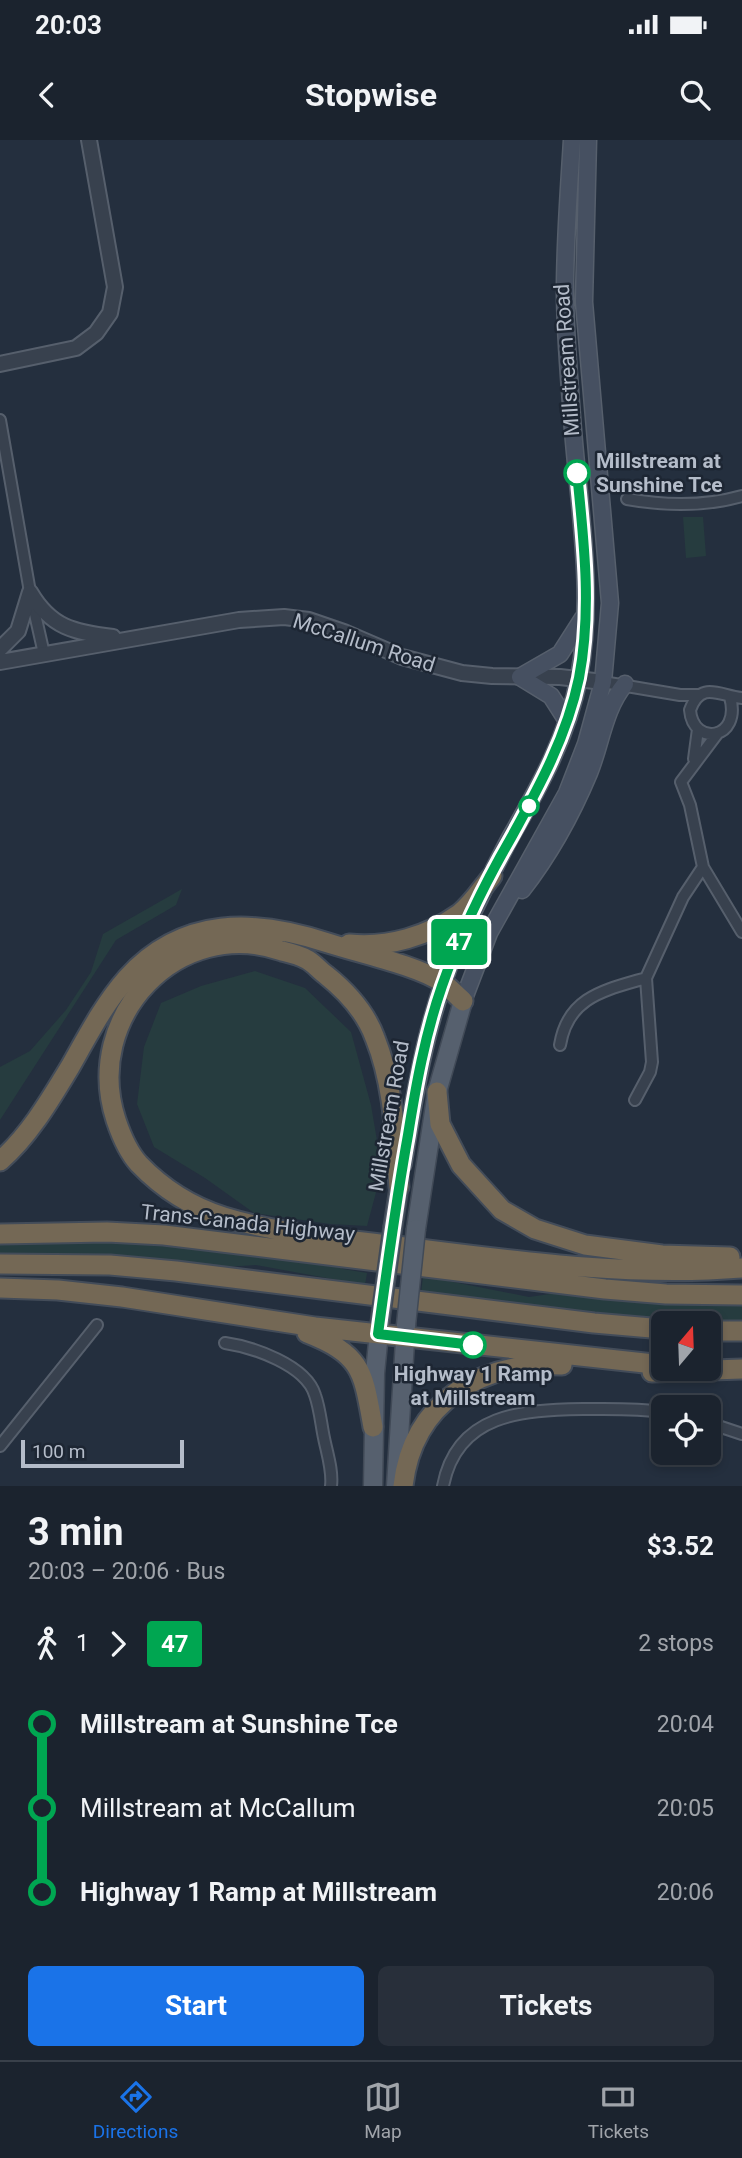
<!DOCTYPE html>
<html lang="en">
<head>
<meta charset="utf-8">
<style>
	:root { --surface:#1b232e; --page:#282f3a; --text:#f1f3f6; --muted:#a0a4aa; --line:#39404a; --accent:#1a73e8 }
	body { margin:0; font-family:Roboto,sans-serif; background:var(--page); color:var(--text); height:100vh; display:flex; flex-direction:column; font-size:26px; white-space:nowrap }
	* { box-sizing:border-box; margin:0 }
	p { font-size:23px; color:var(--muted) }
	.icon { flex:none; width:38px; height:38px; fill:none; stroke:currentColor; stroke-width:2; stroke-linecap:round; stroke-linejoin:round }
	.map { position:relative; height:1346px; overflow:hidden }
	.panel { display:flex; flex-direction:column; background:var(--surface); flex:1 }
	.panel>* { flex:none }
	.badge { padding:0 14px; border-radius:5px; font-size:24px; line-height:46px }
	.needle { width:46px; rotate:19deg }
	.fabs { position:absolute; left:651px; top:1171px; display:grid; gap:14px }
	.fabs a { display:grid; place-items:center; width:70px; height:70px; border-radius:10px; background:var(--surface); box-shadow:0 4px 10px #0003,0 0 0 2px var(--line); font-size:35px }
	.scale { position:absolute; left:21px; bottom:18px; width:163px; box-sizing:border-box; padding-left:7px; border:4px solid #b4bcc9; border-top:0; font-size:19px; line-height:24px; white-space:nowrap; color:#b4bcc9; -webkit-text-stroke:5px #1d2633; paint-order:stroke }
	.map>.badge { position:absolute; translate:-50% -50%; box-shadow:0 0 0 4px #fff }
	.legs { display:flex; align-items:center; gap:10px; height:77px; padding:0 28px; font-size:23px }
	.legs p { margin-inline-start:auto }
	.headline { display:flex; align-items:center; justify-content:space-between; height:119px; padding:0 28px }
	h1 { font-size:38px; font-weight:700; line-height:52px }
	.primary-button { display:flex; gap:14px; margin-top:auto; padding:14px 28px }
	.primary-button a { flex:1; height:80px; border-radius:10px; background:var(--accent); color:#fff; font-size:28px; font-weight:700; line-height:80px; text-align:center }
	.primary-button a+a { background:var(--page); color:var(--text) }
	ul { padding:0 28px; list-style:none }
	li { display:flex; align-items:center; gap:24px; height:84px; font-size:26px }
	li i { display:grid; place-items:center; width:10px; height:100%; margin:0 9px; background:currentColor }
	li i::after { content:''; width:18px; height:18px; margin:-9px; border:5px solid; border-radius:50%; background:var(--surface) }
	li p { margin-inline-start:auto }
	li:first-child i { background:linear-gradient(#0000 50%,currentColor 0) }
	li:last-child i { background:linear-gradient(currentColor 50%,#0000 0) }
	.status { display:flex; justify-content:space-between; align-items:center; height:49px; padding:0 35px; background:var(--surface); direction:ltr }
	.status svg { height:19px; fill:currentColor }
	header { display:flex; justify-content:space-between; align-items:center; height:91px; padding:0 28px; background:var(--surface); font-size:32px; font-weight:700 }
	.dock { display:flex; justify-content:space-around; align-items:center; height:98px; border-top:2px solid var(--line); background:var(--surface); font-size:19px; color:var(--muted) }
	.dock a { display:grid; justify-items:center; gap:4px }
	.dock .on { color:var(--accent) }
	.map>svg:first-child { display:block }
	.green { fill:#263c3f }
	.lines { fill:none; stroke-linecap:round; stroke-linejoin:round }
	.minor-casing { stroke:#565f6c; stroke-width:14 }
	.tertiary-casing { stroke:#565f6c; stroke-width:18 }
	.secondary-casing { stroke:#565f6c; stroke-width:19 }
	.primary-casing { stroke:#414a57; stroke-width:21 }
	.motorway-casing { stroke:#434c59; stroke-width:23 }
	.minor { stroke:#38414e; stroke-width:10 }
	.tertiary { stroke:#38414e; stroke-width:14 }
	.secondary { stroke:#465061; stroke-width:16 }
	.primary { stroke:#56606e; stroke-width:18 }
	.motorway { stroke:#746855; stroke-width:19 }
	.primary-bridge-casing { stroke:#414a57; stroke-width:21; stroke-linecap:butt }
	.primary-bridge { stroke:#56606e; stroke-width:18 }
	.line-1-casing { stroke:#fff; stroke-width:16 }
	.line-1 { stroke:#00a651; stroke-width:10 }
	.stop-1-dot { fill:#fff; stroke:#00a651; stroke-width:3.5 }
	.labels { text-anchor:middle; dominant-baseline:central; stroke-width:5; stroke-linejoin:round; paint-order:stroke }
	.street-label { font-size:21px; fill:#b4bcc9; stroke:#1d2633 }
	.stop-label { font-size:21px; font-weight:bold; fill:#b4bcc9; stroke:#1d2633; text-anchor:start }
</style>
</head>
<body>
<div class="status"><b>20:03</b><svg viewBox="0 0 49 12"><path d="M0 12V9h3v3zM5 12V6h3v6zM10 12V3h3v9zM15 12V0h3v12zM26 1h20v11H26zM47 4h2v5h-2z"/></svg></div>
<header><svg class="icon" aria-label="back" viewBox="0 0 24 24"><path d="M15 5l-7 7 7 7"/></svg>Stopwise<svg class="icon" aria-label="search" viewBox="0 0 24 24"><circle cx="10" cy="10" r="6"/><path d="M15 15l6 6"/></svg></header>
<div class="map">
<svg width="742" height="1346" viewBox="0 0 742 1346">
	<rect width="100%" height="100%" fill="#242f3e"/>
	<path class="green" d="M683,377H703L706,416L686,418Z
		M182,749L176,765L116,800L0,980V927L30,911L66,870L91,832L103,794Z
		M255,831L305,848L351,892L371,965L382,1030L367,1086L330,1084L254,1073L205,1038L154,1007L137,964L144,907L161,863L201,846Z
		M113,1101L182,1106L338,1125L343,1129L367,1133L365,1145L256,1125L225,1127L153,1119L63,1114L0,1115V1103Z
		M423,1136L529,1157L557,1153L670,1163L742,1164V1182L649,1180L421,1153Z"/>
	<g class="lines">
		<g class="minor-casing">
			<path id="minor" d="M0,280L30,452L44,514
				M627,359C666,366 703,367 742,356
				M603,542L680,555H699
				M730,557C742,600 693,607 690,570C701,540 720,556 742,558
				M717,594L681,642L690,665L703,727L742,792
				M694,619L698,589
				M560,905C568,856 606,850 646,838
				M635,960L650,932L652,922L646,838L683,757L703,727
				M225,1203C253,1207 306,1225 315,1255C320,1269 321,1284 324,1298C327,1313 333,1331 331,1346
				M709,1283L742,1294
				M0,1306L97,1185
				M443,1346C457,1273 523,1270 583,1269C610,1269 636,1268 663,1272"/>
		</g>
		<g class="tertiary-casing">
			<path id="tertiary" d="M0,224L76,208L96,193L110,173L115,147L89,0
				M30,452C51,488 74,492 113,497
				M0,509L18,491L30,452
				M0,522L239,480L284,477L309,480L344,492L402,517L462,533L492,536L560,537L603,542"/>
		</g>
		<g class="secondary-casing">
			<path id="secondary" d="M520,537L560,514L583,478
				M520,537L551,556L567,581
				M522,750C550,714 571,676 589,633C601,604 604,569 625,544
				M463,861L489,793L567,653L586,604L603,542L610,463L584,162L588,0
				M403,1025C417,939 429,864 467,784C481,756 495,726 510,698C539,647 568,596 579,537C595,450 578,364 572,277C569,235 565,192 565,149C565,100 569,50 572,0"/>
		</g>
		<g class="primary-casing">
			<path id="primary" d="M393,1086L399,1047
				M416,1089L437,952L463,861
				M373,1346L375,1233L380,1182
				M396,1346L406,1185"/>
		</g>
		<g class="motorway-casing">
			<path id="motorway" d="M349,804C388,808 428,796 459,774C472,764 482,748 492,736
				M437,952L440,984L461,1025L502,1070L535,1089L585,1105L662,1115L730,1117
				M0,1021C29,996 50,960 70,927C87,897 104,864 127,838C183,776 255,779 328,803C359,813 419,826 443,843C450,848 457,856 463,861
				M399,1047C395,997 394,945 375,898C366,873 346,851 326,835C319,830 313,822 306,819C299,815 290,813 282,811C178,775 82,877 116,980C121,995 128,1012 139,1024C162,1048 192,1067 224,1077C282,1095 344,1099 404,1107C516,1121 629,1137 742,1128
				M0,1094L107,1092L164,1095L605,1149L666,1154L742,1155
				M0,1124L110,1125L176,1131L594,1183L663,1189
				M0,1148L58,1150L122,1157L315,1187L663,1225
				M709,1191H742
				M307,1193C363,1215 363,1232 373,1287
				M652,1232L742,1229
				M403,1346C413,1261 482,1221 562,1225"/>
		</g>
		<use href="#minor" class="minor"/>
		<use href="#tertiary" class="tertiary"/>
		<use href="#secondary" class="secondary"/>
		<use href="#primary" class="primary"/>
		<use href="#motorway" class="motorway"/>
		<g class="primary-bridge-casing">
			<path id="primary-bridge" d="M380,1182L393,1086
				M406,1185L416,1089"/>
		</g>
		<use href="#primary-bridge" class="primary-bridge"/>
	</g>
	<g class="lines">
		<g class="line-1-casing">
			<path id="line-1" d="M473,1205L378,1194C387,1128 396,1061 408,995C416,945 425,895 442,846C459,797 485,743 511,698C539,647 567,596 579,538C592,470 584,402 577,333"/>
		</g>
		<use href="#line-1" class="line-1"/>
	</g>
	<g class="stop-1-dot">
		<circle cx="577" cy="333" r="12"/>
		<circle cx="529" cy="666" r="9"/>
		<circle cx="473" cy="1205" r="12"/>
	</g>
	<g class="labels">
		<g class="street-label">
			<text transform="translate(567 220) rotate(-94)">Millstream Road</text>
			<text transform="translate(364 503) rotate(18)">McCallum Road</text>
			<text transform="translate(389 976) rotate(-80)">Millstream Road</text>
			<text transform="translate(248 1083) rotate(6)">Trans-Canada Highway</text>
		</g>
		<g class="stop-label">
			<text x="596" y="321">Millstream at<tspan x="596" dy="24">Sunshine Tce</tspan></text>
			<text x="473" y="1234" text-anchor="middle">Highway 1 Ramp<tspan x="473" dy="24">at Millstream</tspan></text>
		</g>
	</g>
</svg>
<div class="fabs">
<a><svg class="needle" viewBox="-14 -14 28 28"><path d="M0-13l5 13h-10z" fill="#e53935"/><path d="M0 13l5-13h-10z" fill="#a0a4aa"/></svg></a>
<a><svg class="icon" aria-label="locate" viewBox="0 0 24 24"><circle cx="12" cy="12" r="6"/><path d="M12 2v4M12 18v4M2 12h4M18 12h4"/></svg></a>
</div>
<div class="scale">100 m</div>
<b class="badge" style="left:459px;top:802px;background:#00a651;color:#fff">47</b>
</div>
<section class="panel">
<div class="headline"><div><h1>3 min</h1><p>20:03 – 20:06 · Bus</p></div><b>$3.52</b></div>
<div class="legs"><svg class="icon" aria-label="walk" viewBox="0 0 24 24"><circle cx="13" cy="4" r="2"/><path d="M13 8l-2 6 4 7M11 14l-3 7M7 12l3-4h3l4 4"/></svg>1<svg class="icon" aria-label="forward" viewBox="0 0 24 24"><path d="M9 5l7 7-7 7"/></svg><b class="badge" style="background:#00a651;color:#fff">47</b><p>2 stops</p></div>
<ul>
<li><i style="color:#00a651"></i><b>Millstream at Sunshine Tce</b><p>20:04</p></li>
<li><i style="color:#00a651"></i><span>Millstream at McCallum</span><p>20:05</p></li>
<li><i style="color:#00a651"></i><b>Highway 1 Ramp at Millstream</b><p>20:06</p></li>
</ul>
<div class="primary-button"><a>Start</a><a>Tickets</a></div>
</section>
<nav class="dock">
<a class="on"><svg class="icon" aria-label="directions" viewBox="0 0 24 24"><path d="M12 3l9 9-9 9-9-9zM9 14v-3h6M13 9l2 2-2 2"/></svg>Directions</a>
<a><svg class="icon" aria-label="map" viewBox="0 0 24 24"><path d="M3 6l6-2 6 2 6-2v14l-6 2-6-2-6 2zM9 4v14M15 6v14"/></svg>Map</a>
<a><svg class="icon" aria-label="tickets" viewBox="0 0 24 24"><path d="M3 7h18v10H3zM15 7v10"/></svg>Tickets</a>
</nav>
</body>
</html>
